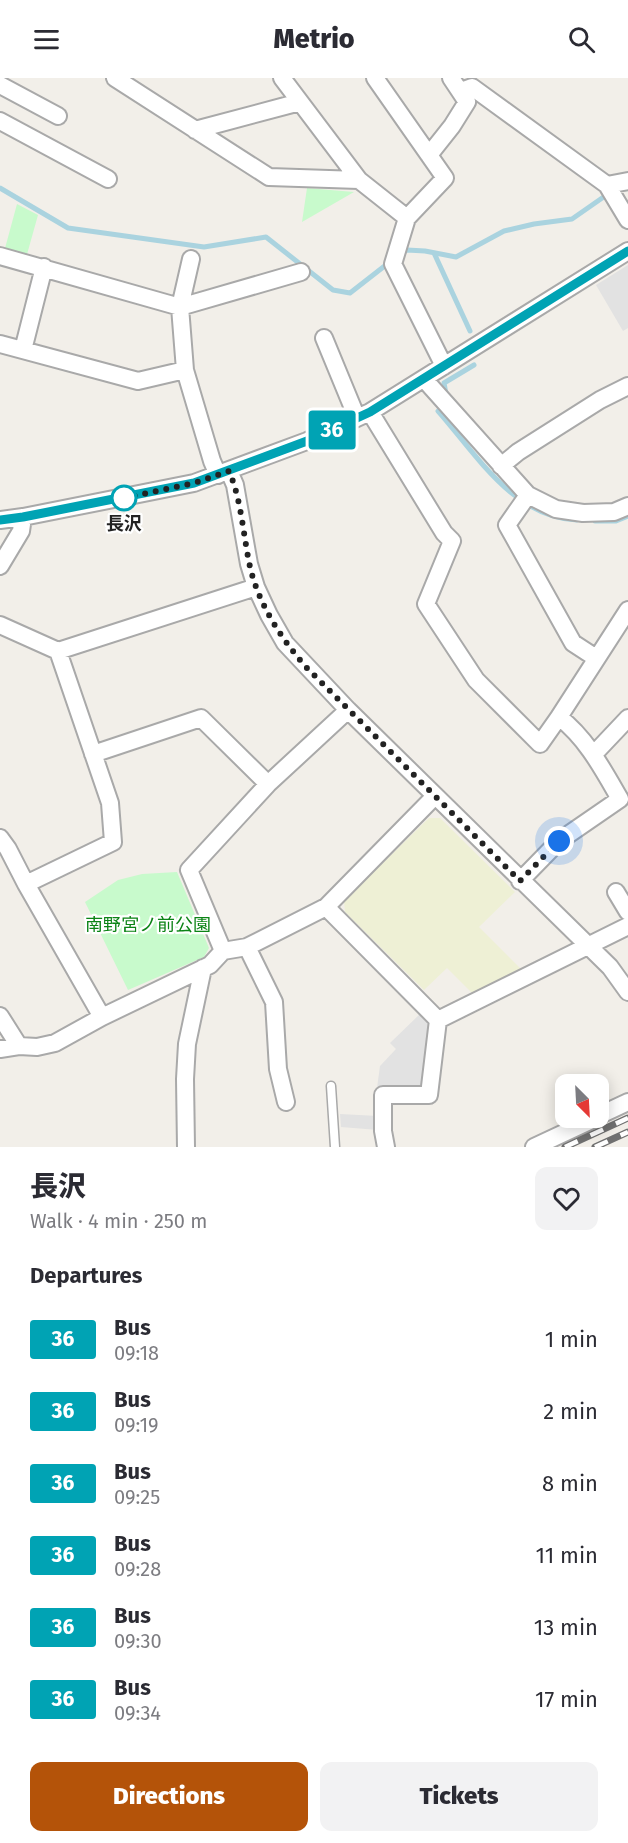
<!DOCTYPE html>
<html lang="en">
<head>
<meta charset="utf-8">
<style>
	:root { --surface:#fff; --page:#f2f2f3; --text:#2b2b33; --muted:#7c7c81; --accent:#b45309 }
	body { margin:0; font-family:"Fira Sans","Noto Sans JP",sans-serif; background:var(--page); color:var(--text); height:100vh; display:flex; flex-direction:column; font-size:22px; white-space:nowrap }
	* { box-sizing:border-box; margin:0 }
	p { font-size:20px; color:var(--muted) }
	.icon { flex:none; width:33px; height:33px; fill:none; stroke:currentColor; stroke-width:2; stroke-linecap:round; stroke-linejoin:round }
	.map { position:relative; height:1069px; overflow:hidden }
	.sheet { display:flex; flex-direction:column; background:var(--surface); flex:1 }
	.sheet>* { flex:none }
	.badge { padding:0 12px; border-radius:4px; font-size:21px; line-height:39px }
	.needle { width:39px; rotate:156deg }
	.tools { position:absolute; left:555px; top:996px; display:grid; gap:12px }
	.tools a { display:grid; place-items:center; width:54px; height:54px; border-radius:12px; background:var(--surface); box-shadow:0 3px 15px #0003; font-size:30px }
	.you { position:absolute; width:30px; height:30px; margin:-15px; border:4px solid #fff; border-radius:50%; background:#1a73e8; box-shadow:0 0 0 9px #1a73e833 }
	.map>.badge { position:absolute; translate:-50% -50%; box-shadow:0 0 0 3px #fff }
	h2 { padding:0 30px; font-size:22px; line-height:54px }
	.round { display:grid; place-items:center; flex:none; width:63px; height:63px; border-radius:12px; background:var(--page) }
	.headline { display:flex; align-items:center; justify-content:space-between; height:102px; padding:0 30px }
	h1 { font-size:28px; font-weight:800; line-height:45px }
	.primary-button { display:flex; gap:12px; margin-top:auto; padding:12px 30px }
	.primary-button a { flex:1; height:69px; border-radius:12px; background:var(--accent); color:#fff; font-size:24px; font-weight:800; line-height:69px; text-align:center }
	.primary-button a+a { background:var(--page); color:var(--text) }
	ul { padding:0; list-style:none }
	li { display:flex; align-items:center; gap:18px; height:72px; padding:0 30px }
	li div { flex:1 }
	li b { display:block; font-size:22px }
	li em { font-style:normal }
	li .badge { min-width:66px; font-weight:700; text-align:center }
	header { display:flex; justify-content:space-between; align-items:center; height:78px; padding:0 30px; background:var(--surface); font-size:27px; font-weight:800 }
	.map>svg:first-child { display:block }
	.farmland { fill:#eef0d5 }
	.park { fill:#c8facc }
	.parking { fill:#e2e2e2 }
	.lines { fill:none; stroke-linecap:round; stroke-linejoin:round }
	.stream { stroke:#aad3df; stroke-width:5 }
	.lane-casing { stroke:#a9a9a9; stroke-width:11 }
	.street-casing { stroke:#a9a9a9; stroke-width:20 }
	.lane { stroke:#fff; stroke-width:8 }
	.street { stroke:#fff; stroke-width:16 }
	.rail-casing { stroke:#707070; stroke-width:7 }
	.rail { stroke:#fff; stroke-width:4.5; stroke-dasharray:14; stroke-linecap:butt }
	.line-casing { stroke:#fff; stroke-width:14 }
	.line { stroke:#00a3b4; stroke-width:9 }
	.walk { stroke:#222; stroke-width:6; stroke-dasharray:0 10.8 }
	.stop-dot { fill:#fff; stroke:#00a3b4; stroke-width:3 }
	.labels { text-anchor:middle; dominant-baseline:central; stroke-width:4.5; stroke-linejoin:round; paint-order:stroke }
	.stop-label { font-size:18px; font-weight:bold; fill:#222; stroke:#fff }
	.park-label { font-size:18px; fill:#0c8416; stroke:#fff }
</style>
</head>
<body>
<header><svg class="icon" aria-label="menu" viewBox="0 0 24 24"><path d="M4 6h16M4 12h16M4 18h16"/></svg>Metrio<svg class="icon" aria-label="search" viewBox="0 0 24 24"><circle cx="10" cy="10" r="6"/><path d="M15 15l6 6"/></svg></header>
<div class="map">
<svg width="628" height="1069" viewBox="0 0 628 1069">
	<rect width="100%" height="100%" fill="#f2efe9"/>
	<path class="farmland" d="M429,740H440L515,814L479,849L523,893L473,916L447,890L424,912L345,834L344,823Z"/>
	<path class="park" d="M307,110L354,114L302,144Z
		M17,126L38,137L26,180L4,174Z
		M177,794L209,870L204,879L128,912L85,824L118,802L142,796Z"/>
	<path class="parking" d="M628,187V250L623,253L596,207Z
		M420,936L432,947L422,1010L394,1014L377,1010L380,988L396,971L390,965Z
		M340,1036L378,1038V1052L341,1049Z"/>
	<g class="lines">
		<path class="stream" d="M0,110L68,150L204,169L266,159L333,212L350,215L391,183
			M434,175L470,253
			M401,176L407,172L425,173L456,179L504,153L534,146L572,141L605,118
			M446,316L444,305L474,287
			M438,333C476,376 514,440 577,442
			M595,443H616L628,438"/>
		<g class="lane-casing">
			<path id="lane" d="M331,1008L335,1069"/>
		</g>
		<g class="street-casing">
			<path id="street" d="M115,0L269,99L359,102
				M282,0L359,102L407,140L393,186L444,288
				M375,0L445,100L407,140
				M0,7L58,38
				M461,13L472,9L607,107L628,142
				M0,43L108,101
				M195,52L300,24
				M429,77L452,48L467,24L451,0
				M607,107L628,103
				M0,178L180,229L301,194
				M191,181L180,229L185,292L212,383L218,397
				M324,260L357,340
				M0,266L138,303L185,292
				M23,272L44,189
				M424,301L528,417L556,431L583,435L614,434L628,428
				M370,334L444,455L452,463L426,526L476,602L540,666L559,639C587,661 602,690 620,721L559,763L520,803
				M501,388L518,374L600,322L628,308
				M229,393L235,407L249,486L256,509L269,537L285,565L348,632L610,889L628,914
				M528,417L507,447L573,565L596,580
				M0,442L23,439L194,405L307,363L370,334L628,173
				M0,488L21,453L23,439
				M0,547L58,573L256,509
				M559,639L628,532
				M93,676L201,640L268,706L189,792L223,873
				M594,676L628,640
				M268,706L348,632
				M0,760L8,771L26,806L102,939
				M26,806L113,764L110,725L58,573
				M616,814L628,834
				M326,829L438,942L628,848
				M247,869L274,924L278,991L286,1024
				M0,938L19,968
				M0,971L19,968L37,969L55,965L102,939L210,887L223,873L247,869L326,829L435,718
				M598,1038L628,1024
				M186,1069L185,1001L187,966L203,890
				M386,1069L383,1053V1017H429L438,942
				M534,1069L596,1040"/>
		</g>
		<use href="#lane" class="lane"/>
		<use href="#street" class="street"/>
		<g class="rail-casing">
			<path id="rail" d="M565,1069L628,1040
				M595,1069L628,1054"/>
		</g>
		<use href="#rail" class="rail"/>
	</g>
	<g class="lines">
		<g class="line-casing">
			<path id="line" d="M0,442L23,439L194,405L307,363L370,334L628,173"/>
		</g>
		<use href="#line" class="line"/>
		<path class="walk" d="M124,420L194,405L229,393C241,421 243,454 249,484C257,524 280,559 306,589L520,803L559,763"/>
	</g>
	<circle class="stop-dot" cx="124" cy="420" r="12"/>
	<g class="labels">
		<g class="stop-label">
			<text x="124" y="446">長沢</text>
		</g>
		<g class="park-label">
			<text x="148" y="847">南野宮ノ前公園</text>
		</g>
	</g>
</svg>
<div class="tools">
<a><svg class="needle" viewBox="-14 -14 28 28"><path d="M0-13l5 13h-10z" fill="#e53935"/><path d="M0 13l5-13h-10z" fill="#7c7c81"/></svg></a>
</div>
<div class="you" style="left:559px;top:763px"></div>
<b class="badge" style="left:332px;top:352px;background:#00a3b4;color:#fff">36</b>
</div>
<section class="sheet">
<div class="headline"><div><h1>長沢</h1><p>Walk · 4 min · 250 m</p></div><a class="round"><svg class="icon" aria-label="heart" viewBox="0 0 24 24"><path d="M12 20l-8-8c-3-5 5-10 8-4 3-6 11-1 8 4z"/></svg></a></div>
<h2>Departures</h2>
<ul>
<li><span class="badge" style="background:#00a3b4;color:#fff">36</span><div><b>Bus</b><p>09:18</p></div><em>1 min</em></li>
<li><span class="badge" style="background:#00a3b4;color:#fff">36</span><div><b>Bus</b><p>09:19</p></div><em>2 min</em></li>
<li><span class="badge" style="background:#00a3b4;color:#fff">36</span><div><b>Bus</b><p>09:25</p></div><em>8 min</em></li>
<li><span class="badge" style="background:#00a3b4;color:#fff">36</span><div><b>Bus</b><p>09:28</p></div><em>11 min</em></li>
<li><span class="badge" style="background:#00a3b4;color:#fff">36</span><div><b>Bus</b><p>09:30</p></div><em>13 min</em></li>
<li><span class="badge" style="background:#00a3b4;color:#fff">36</span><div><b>Bus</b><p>09:34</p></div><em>17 min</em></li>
</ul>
<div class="primary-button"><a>Directions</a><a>Tickets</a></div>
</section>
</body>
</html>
